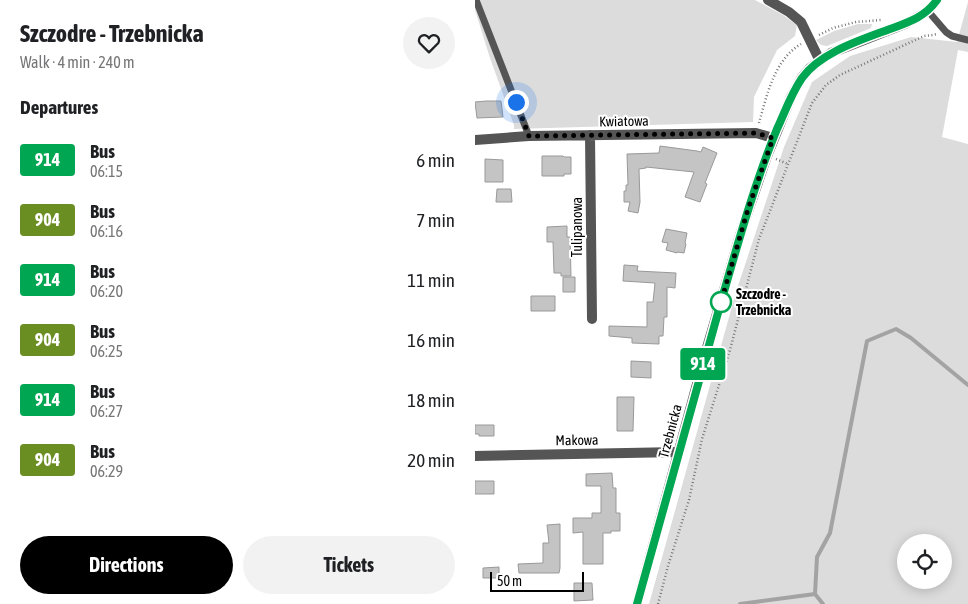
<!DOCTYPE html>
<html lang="en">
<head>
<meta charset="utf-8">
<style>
	:root { --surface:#fff; --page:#f2f2f2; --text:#202124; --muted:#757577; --accent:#000 }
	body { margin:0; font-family:"Asap Condensed",sans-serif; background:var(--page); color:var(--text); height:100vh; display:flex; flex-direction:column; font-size:19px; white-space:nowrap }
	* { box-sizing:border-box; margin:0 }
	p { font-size:16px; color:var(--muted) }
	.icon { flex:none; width:28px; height:28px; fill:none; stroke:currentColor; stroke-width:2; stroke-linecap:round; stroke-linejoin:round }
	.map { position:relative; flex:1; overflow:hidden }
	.drawer { display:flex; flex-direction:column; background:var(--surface); width:475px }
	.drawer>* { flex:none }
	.badge { padding:0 10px; border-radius:4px; font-size:18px; line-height:32px }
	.tools { position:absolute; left:422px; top:534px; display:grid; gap:10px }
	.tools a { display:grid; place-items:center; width:55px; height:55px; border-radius:50%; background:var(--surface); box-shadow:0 2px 12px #0003; font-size:25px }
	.scale { position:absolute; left:15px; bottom:12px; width:94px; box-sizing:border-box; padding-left:5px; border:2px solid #000; border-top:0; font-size:14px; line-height:18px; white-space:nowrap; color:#000; -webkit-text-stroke:4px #fff; paint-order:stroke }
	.you { position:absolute; width:25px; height:25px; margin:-12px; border:4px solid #fff; border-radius:50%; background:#1a73e8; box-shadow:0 0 0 8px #1a73e833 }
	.map>.badge { position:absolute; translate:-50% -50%; box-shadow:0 0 0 2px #fff }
	h2 { padding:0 20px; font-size:19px; line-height:45px }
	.round { display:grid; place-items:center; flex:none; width:52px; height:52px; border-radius:26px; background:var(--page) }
	.headline { display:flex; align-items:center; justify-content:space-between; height:85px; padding:0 20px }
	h1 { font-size:24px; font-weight:700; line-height:38px }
	.button { display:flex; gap:10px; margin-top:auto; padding:10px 20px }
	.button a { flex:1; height:58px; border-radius:30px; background:var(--accent); color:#fff; font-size:20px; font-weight:700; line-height:58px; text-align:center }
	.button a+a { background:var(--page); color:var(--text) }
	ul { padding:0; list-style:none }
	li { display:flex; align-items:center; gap:15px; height:60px; padding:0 20px }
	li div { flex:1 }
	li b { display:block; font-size:19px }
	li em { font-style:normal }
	li .badge { min-width:55px; font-weight:700; text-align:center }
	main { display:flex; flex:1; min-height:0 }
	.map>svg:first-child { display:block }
	.green { fill:#dcdcdc; fill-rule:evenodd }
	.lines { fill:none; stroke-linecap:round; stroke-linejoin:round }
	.stream { stroke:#a3a3a3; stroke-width:4 }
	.building { fill:#c4c4c4; stroke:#999 }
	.path { stroke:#777; stroke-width:2.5; stroke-dasharray:1 2.5; stroke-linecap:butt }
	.service { stroke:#555; stroke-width:7 }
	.minor { stroke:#555; stroke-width:10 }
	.tertiary { stroke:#555; stroke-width:10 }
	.line-casing { stroke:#fff; stroke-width:11 }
	.line { stroke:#00a651; stroke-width:8 }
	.walk { stroke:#000; stroke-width:5; stroke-dasharray:0 9 }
	.stop-dot { fill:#fff; stroke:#00a651; stroke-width:2.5 }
	.labels { text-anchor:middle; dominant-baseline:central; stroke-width:4; stroke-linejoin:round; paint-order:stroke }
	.street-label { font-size:14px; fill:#000; stroke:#fff }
	.stop-label { font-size:14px; font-weight:bold; fill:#000; stroke:#fff; text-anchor:start }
</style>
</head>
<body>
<main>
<section class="drawer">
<div class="headline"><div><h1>Szczodre - Trzebnicka</h1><p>Walk · 4 min · 240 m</p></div><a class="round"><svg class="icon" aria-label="heart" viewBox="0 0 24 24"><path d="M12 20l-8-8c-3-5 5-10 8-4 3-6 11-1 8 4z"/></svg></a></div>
<h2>Departures</h2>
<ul>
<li><span class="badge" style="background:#00a651;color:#fff">914</span><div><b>Bus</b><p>06:15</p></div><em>6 min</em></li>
<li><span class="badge" style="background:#6b8e23;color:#fff">904</span><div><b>Bus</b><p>06:16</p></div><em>7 min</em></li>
<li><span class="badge" style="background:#00a651;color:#fff">914</span><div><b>Bus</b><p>06:20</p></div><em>11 min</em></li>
<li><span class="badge" style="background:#6b8e23;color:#fff">904</span><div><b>Bus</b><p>06:25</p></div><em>16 min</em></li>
<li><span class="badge" style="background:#00a651;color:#fff">914</span><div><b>Bus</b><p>06:27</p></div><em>18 min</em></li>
<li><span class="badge" style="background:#6b8e23;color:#fff">904</span><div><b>Bus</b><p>06:29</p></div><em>20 min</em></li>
</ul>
<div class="button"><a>Directions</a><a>Tickets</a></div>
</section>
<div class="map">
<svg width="493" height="604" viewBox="0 0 493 604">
	<rect width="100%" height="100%" fill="#fff"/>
	<path class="green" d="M0,0H280L308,15L322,25L320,36L302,50L279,97L278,122L39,129V125L15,58L0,10Z
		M493,2V52L483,50L467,137L493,144V604H174L261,292L309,147L337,82L375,56L436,37L482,42ZM431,542H469V580H431Z
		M383,24H397L396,28L352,46L346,45L341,40L359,31Z"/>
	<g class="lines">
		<path class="stream" d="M265,604L340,594
			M348,604L340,594L342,557L355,533L392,341L421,329L436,338L493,385"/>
	</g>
	<path class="building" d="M11,101H26L28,117L2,118L0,102Z
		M185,146L222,151L226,152L228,147L242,153L230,183L232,184L225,202L210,197L219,172L171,167V168L164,169L165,202L163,213L153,211L155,202H149V191H151V185H153L152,154L184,153Z
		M67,156H88L89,157H96V174H89V176H67Z
		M10,159L28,160V182H10Z
		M22,189H36L37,202H21Z
		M92,226V237H95L96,276H86V273H79L78,242H72V227Z
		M191,229L212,233L210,243L211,244L209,253L202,252V253L191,250L193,243L187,242Z
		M149,265L163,266L162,271L201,273L200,288L192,287V317H189L188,336H184V344L157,343V338L134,336V326L172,327V302H178L180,283L148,281Z
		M88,277H100V292H88Z
		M56,296H80V311H56Z
		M156,361L176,362V378L156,377Z
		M142,397H159L158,431H142Z
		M0,425H19V436H4V434H0Z
		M137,473L138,488H141V513H145V531H136V533H128V564H108V532L98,533V518H117V513H126V486H111V474Z
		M0,481H19V494H0Z
		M85,524V568L84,573H44L43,564L68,563V543H74L72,525Z
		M24,567V578H8V568Z
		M99,583H117L118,600L99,601Z"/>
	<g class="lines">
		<path class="path" d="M344,35L358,28L381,22L406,20
			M284,123C292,95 299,60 326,44
			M301,159L313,164
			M183,604L193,566L214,500L227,439L255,350L284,239L337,103L351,85L365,75L449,36L458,35L462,34"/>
		<path class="service" d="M1,0L54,136
			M453,11L471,32L477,36L493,40"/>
		<path class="minor" d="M293,0L314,12L326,22L345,61
			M115,135L117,319
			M0,140L54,136L281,133L298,138
			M0,456L204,452"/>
		<path class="tertiary" d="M162,604L231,351L266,232L292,156L316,97L327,77L335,68L356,53L432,23L453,11L462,0"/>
	</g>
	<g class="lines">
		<g class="line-casing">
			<path id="line" d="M162,604C190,503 218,402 246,302C263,243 279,185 302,129C310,112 316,94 327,78C346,52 386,40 415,29C434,22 450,17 462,0"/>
		</g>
		<use href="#line" class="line"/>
		<path class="walk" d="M41,102L54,136L281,133L298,138L273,209L246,302"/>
	</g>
	<circle class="stop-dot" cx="246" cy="302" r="10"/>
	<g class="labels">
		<g class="street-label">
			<text transform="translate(149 121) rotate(-1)">Kwiatowa</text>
			<text transform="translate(102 227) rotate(-90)">Tulipanowa</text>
			<text transform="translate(195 431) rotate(-75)">Trzebnicka</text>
			<text transform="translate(102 440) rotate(-1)">Makowa</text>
		</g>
		<g class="stop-label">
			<text x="261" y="294">Szczodre -<tspan x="261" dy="16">Trzebnicka</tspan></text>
		</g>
	</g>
</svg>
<div class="tools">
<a><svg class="icon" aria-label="locate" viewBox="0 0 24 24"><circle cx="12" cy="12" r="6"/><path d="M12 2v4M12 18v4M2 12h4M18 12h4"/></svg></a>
</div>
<div class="scale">50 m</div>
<div class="you" style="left:41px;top:102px"></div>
<b class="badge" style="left:228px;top:364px;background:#00a651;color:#fff">914</b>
</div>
</main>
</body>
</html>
